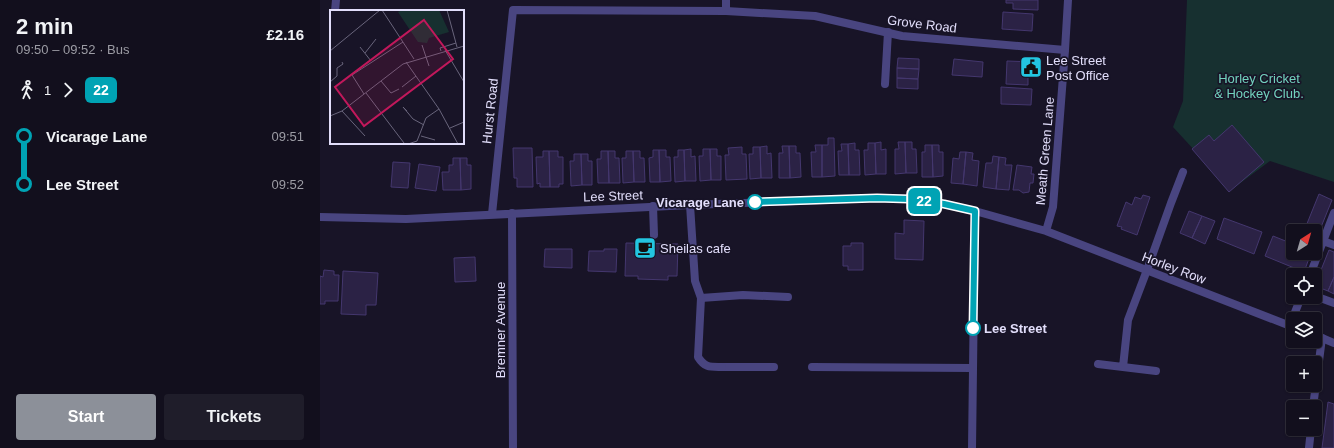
<!DOCTYPE html>
<html lang="en">
<head>
<meta charset="utf-8">
<style>
	:root { --surface:#120f1d; --page:#1f1d2a; --text:#f1f3f6; --muted:#9c9ca4; --line:#312f3b; --accent:#8c9099 }
	body { margin:0; font-family:Helvetica,sans-serif; background:var(--page); color:var(--text); height:100vh; display:flex; flex-direction:column; font-size:15px; white-space:nowrap }
	* { box-sizing:border-box; margin:0 }
	p { font-size:13px; color:var(--muted) }
	.icon { flex:none; width:22px; height:22px; fill:none; stroke:currentColor; stroke-width:2; stroke-linecap:round; stroke-linejoin:round }
	.map { position:relative; flex:1; overflow:hidden }
	.panel { display:flex; flex-direction:column; background:var(--surface); width:320px }
	.panel>* { flex:none }
	.badge { padding:0 8px; border-radius:6px; font-size:14px; line-height:26px }
	.needle { width:26px; rotate:37deg }
	.tools { position:absolute; left:966px; top:224px; display:grid; gap:8px }
	.tools a { display:grid; place-items:center; width:36px; height:36px; border-radius:4px; background:var(--surface); box-shadow:0 1px 3px #0004,0 0 0 1px var(--line); font-size:20px }
	.map>.badge { position:absolute; translate:-50% -50%; box-shadow:0 0 0 2px #fff }
	.legs { display:flex; align-items:center; gap:6px; height:44px; padding:0 16px; font-size:13px }
	.legs p { margin-inline-start:auto }
	.overview { display:flex; align-items:center; justify-content:space-between; height:68px; padding:0 16px }
	h1 { font-size:22px; font-weight:600; line-height:30px }
	.button { display:flex; gap:8px; margin-top:auto; padding:8px 16px }
	.button a { flex:1; height:46px; border-radius:4px; background:var(--accent); color:#fff; font-size:16px; font-weight:600; line-height:46px; text-align:center }
	.button a+a { background:var(--page); color:var(--text) }
	ul { padding:0 16px; list-style:none }
	li { display:flex; align-items:center; gap:14px; height:48px; font-size:15px }
	li i { display:grid; place-items:center; width:6px; height:100%; margin:0 5px; background:currentColor }
	li i::after { content:''; width:10px; height:10px; margin:-5px; border:3px solid; border-radius:50%; background:var(--surface) }
	li p { margin-inline-start:auto }
	li:first-child i { background:linear-gradient(#0000 50%,currentColor 0) }
	li:last-child i { background:linear-gradient(currentColor 50%,#0000 0) }
	main { display:flex; flex:1; min-height:0 }
	.map>svg:first-child { display:block }
	.green { fill:#173030 }
	.building { fill:#2b2245; stroke:#44376e }
	.lines { fill:none; stroke-linecap:round; stroke-linejoin:round }
	.service { stroke:#494580; stroke-width:8 }
	.minor { stroke:#494580; stroke-width:8 }
	.tertiary { stroke:#494580; stroke-width:8 }
	.line-1-casing { stroke:#fff; stroke-width:9 }
	.line-1 { stroke:#00a3b4; stroke-width:6 }
	.stop-1-dot { fill:#fff; stroke:#00a3b4; stroke-width:2 }
	.labels { text-anchor:middle; dominant-baseline:central; stroke-width:3.5; stroke-linejoin:round; paint-order:stroke }
	.street-label { font-size:13px; fill:#e2defb; stroke:#181427 }
	.poi-label { font-size:13px; fill:#e2defb; stroke:#181427; text-anchor:start }
	.park-label { font-size:13px; fill:#72d2be; stroke:#181427 }
	.stop-label { font-size:13px; font-weight:bold; fill:#e2defb; stroke:#181427; text-anchor:end }
	.inset-road { fill:none; stroke:#69657c; stroke-width:1 }
	.view { fill:#c2185b; fill-opacity:0.15; stroke:#c2185b; stroke-width:2 }
	.inset-edge { fill:none; stroke:#e2defb; stroke-width:2 }
</style>
</head>
<body>
<main>
<section class="panel">
<div class="overview"><div><h1>2 min</h1><p>09:50 – 09:52 · Bus</p></div><b>£2.16</b></div>
<div class="legs"><svg class="icon" aria-label="walk" viewBox="0 0 24 24"><circle cx="13" cy="4" r="2"/><path d="M13 8l-2 6 4 7M11 14l-3 7M7 12l3-4h3l4 4"/></svg>1<svg class="icon" aria-label="forward" viewBox="0 0 24 24"><path d="M9 5l7 7-7 7"/></svg><b class="badge" style="background:#00a3b4;color:#fff">22</b></div>
<ul>
<li><i style="color:#00a3b4"></i><b>Vicarage Lane</b><p>09:51</p></li>
<li><i style="color:#00a3b4"></i><b>Lee Street</b><p>09:52</p></li>
</ul>
<div class="button"><a>Start</a><a>Tickets</a></div>
</section>
<div class="map">
<svg width="1014" height="448" viewBox="0 0 1014 448">
	<rect width="100%" height="100%" fill="#181427"/>
	<path class="green" d="M867,0H1014V182L950,161L911,190L853,127L863,101Z"/>
	<path class="building" d="M686,0H718V10L693,9V3H686Z
		M683,12L713,14L712,31L682,29Z
		M578,58L599,59V69L577,68Z
		M634,59L663,62L662,77L632,75Z
		M687,61L714,62L713,76H708V85L686,84Z
		M577,68L599,69L598,79L577,78Z
		M577,78L598,79V89L577,88Z
		M681,87L712,89L711,105L681,104Z
		M912,125L944,162L909,192L872,149L889,135L894,141Z
		M508,138H514L515,176L502,177V145H508Z
		M561,142V150L566,149V174H556L555,143Z
		M578,142H585L586,173L575,174V149H579Z
		M585,142H592V149H596L597,173H586Z
		M535,143V150H539L540,175H529L528,144Z
		M548,143H555L556,174L545,175L544,150H548Z
		M521,144H528L529,175H519L518,151H522Z
		M495,145H502V177H492L491,152H496Z
		M605,145H612L613,177H602V152H605Z
		M612,145H619V152H623V176L613,177Z
		M447,146V154L451,153L452,178H441L440,147Z
		M462,146H469L470,178H459V153H463Z
		M469,146H476V153H480L481,177L470,178Z
		M422,147V154H426L427,179L406,180L405,155H409L408,148Z
		M433,147H440L441,178L430,179L429,154H433Z
		M193,148H212L213,187H197V178H194Z
		M371,149V157L375,156L376,181H365L364,150Z
		M383,149H390L391,180L380,181L379,156H383Z
		M390,149H397V156H401V180H391Z
		M333,150H339L340,182H330L329,158L333,157Z
		M339,150H346V157H350L351,181L340,182Z
		M358,150H364L365,181L355,182L354,157H358Z
		M223,151H229L230,187H220V183L217,184L216,157H223Z
		M229,151H238V157H243V184H239V187H230Z
		M281,151H288L289,183H278L277,159H281Z
		M288,151H295V158H299L300,183H289Z
		M306,151H313L314,182L303,183L302,158H306Z
		M313,151H320V158H324L325,182H314Z
		M640,152H646L643,184L631,183L633,158L639,159Z
		M646,152L653,153L652,160L659,161L657,186L643,184Z
		M254,154H261L262,185L251,186L250,161H254Z
		M261,154H268V161H272V185H262Z
		M673,156L679,157L676,189L663,187L666,163H672Z
		M679,157L686,158L685,165H692L689,190L676,189Z
		M133,158H140L141,190H123L122,172H129V165H133Z
		M140,158H147V165H151V189L141,190Z
		M73,162L90,163L88,188L71,187Z
		M99,164L120,167L116,191L95,188Z
		M697,165L712,167L711,174H714L713,183H710L709,192L703,193L699,190H693Z
		M999,194L1012,200L997,237H995V231H984Z
		M823,195L830,197L817,235L801,229L802,227L797,226L806,202L812,205L815,197L821,199Z
		M869,211L882,216L872,238L860,233Z
		M882,216L895,221L885,244L872,238Z
		M904,218L942,232L934,254L897,239Z
		M584,220L604,221L603,260L575,259V233L584,234Z
		M953,236L973,244V253H991L984,272L945,256Z
		M306,243L358,244L357,276H348V280L318,279V276H305Z
		M531,243H543V270H528V266H523V246H531Z
		M225,249H252V268L224,267Z
		M284,249H297L296,272L268,271L269,251H284Z
		M1009,250L1014,252V277L1008,291L995,286V285Z
		M155,257L156,281L135,282L134,258Z
		M4,270L14,271V275H19L18,301H5V304H0V276L3,277Z
		M23,271L58,273L56,305H46V315L21,314Z
		M1014,277V294L1008,291Z
		M1008,402L1014,404V448H1002Z"/>
	<g class="lines">
		<path class="service" d="M565,84L568,32
			M333,206L334,235
			M1003,241L1014,245
			M827,270L851,203L863,172
			M990,275L1014,213
			M995,296L1014,303
			M381,298L423,295L468,297
			M970,325L981,297
			M402,367H454
			M492,367L652,368"/>
		<path class="minor" d="M15,11L16,0
			M406,11V0
			M370,205L375,281L381,298L378,357C385,368 390,367 402,367
			M192,213L193,448
			M172,214L193,10L406,11L495,16L582,36L745,50
			M778,364L836,371
			M803,367L808,320L827,270
			M993,407L1002,338
			M989,448L991,429"/>
		<path class="tertiary" d="M0,217L86,219L370,205L557,198L589,199L624,204L655,211L726,231L973,327
			M726,231L733,207L745,50L748,0
			M995,335L1014,343
			M652,448L655,211"/>
	</g>
	<g class="lines">
		<g class="line-1-casing">
			<path id="line-1" d="M435,202L557,198L589,199L624,204L655,211L653,328"/>
		</g>
		<use href="#line-1" class="line-1"/>
	</g>
	<defs>
		<g id="civic-square" transform="scale(1.15)"><rect x="-9" y="-9" width="18" height="18" rx="4" fill="#23c6e1" stroke="#181427"/><path d="M-.6-6.5H3V-4.5H.6V-3L4-1V1h2V6H-6V1h2V-1L-.6-3ZM-1.2 2.5V6h2.4V2.5Z" fill="#111"/></g>
		<g id="cafe-square" transform="scale(1.15)"><rect x="-9" y="-9" width="18" height="18" rx="4" fill="#23c6e1" stroke="#181427"/><path d="M-5.5-4.5H6V0H3Q3 3.5 0 3.5H-2.5Q-5.5 3.5-5.5 0ZM3-3.2v2h1.7v-2ZM-6 4.5H4V6H-6Z" fill="#111"/></g>
	</defs>
	<g fill-rule="evenodd">
		<use href="#civic-square" x="711" y="67"/>
		<use href="#cafe-square" x="325" y="248"/>
	</g>
	<g class="stop-1-dot">
		<circle cx="435" cy="202" r="7"/>
		<circle cx="653" cy="328" r="7"/>
	</g>
	<g class="labels">
		<g class="street-label">
			<text transform="translate(602 24) rotate(7)">Grove Road</text>
			<text transform="translate(170 111) rotate(-84)">Hurst Road</text>
			<text transform="translate(725 151) rotate(-85)">Meath Green Lane</text>
			<text transform="translate(293 196) rotate(-2)">Lee Street</text>
			<text transform="translate(854 268) rotate(21)">Horley Row</text>
			<text transform="translate(180 330) rotate(-90)">Bremner Avenue</text>
		</g>
		<g class="poi-label">
			<text x="726" y="60">Lee Street<tspan x="726" dy="15">Post Office</tspan></text>
			<text x="340" y="248">Sheilas cafe</text>
		</g>
		<g class="park-label">
			<text x="939" y="78">Horley Cricket<tspan x="939" dy="15">&amp; Hockey Club.</tspan></text>
		</g>
		<g class="stop-label">
			<text x="424" y="202">Vicarage Lane</text>
			<text x="664" y="328" text-anchor="start">Lee Street</text>
		</g>
	</g>
	<g transform="translate(10 10)">
		<rect width="134" height="134" fill="#181427"/>
		<path d="M72,0H109L119,22L99,28L97,33L88,32L68,2Z" fill="#173030"/>
		<path class="inset-road" d="M52,0L84,49M117,0L127,37M92,35L99,56M30,37L41,51M115,40L134,72M0,41L50,0M111,41L110,38L126,33M35,43L46,29M76,52L109,99L128,134M51,71L61,83L69,79M0,72L7,66V58L13,54L12,52M72,77L86,66M36,83L74,133M34,84L22,65L73,32M12,101L35,126M77,101L73,97L83,109L94,115M0,106L12,101L73,54L134,36M120,118L134,112M91,126L105,130M78,134L87,131L96,108L109,99"/>
		<path class="view" d="M94,10L123,49L34,116L5,77Z"/>
		<rect width="134" height="134" class="inset-edge"/>
	</g>
</svg>
<div class="tools">
<a><svg class="needle" viewBox="-14 -14 28 28"><path d="M0-13l5 13h-10z" fill="#e53935"/><path d="M0 13l5-13h-10z" fill="#9c9ca4"/></svg></a>
<a><svg class="icon" aria-label="locate" viewBox="0 0 24 24"><circle cx="12" cy="12" r="6"/><path d="M12 2v4M12 18v4M2 12h4M18 12h4"/></svg></a>
<a><svg class="icon" aria-label="layers" viewBox="0 0 24 24"><path d="M12 4l9 5-9 5-9-5zM3 14l9 5 9-5"/></svg></a>
<a>+</a>
<a>−</a>
</div>
<b class="badge" style="left:604px;top:201px;background:#00a3b4;color:#fff">22</b>
</div>
</main>
</body>
</html>
